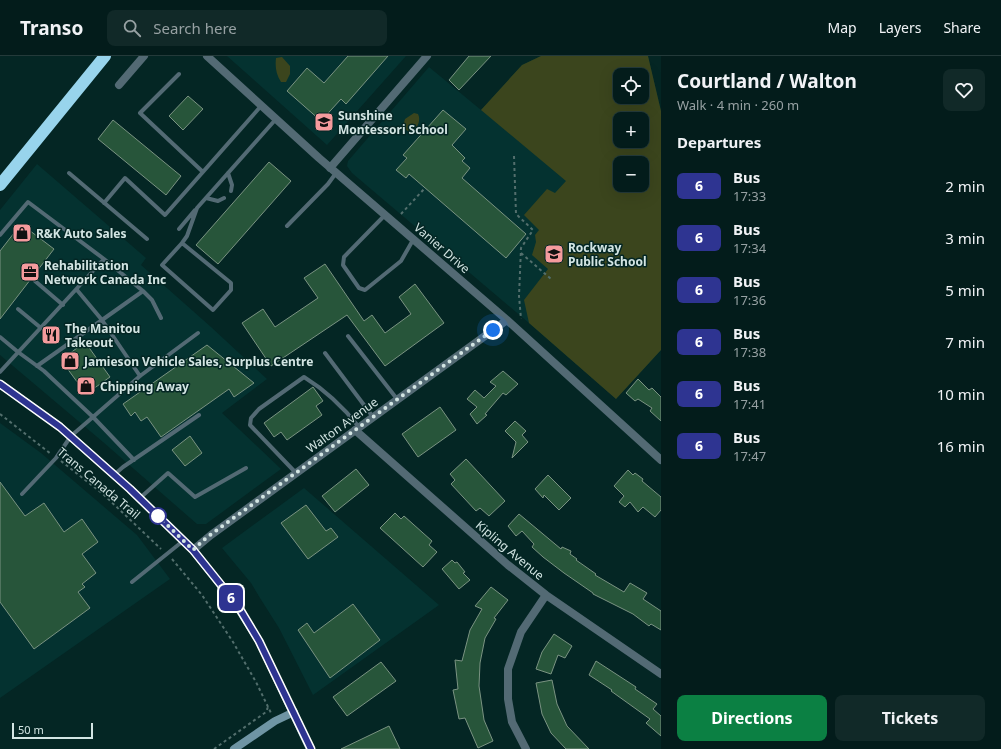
<!DOCTYPE html>
<html lang="en">
<head>
<meta charset="utf-8">
<style>
	:root { --surface:#031c1b; --page:#112928; --text:#f1f3f6; --muted:#97a1a3; --line:#243a3a; --accent:#0b8043 }
	body { margin:0; font-family:"Noto Sans",sans-serif; background:var(--page); color:var(--text); height:100vh; display:flex; flex-direction:column; font-size:15px; white-space:nowrap }
	* { box-sizing:border-box; margin:0 }
	p { font-size:13px; color:var(--muted) }
	.icon { flex:none; width:22px; height:22px; fill:none; stroke:currentColor; stroke-width:2; stroke-linecap:round; stroke-linejoin:round }
	.map { position:relative; flex:1; overflow:hidden }
	.panel { display:flex; flex-direction:column; background:var(--surface); width:340px }
	.panel>* { flex:none }
	.badge { padding:0 8px; border-radius:6px; font-size:14px; line-height:26px }
	.fabs { position:absolute; left:613px; top:12px; display:grid; gap:8px }
	.fabs a { display:grid; place-items:center; width:36px; height:36px; border-radius:8px; background:var(--surface); box-shadow:0 4px 16px #0002,0 0 0 1px var(--line); font-size:20px }
	.scale { position:absolute; left:12px; bottom:10px; width:81px; box-sizing:border-box; padding-left:4px; border:2px solid #d3e5e3; border-top:0; font-size:11px; line-height:14px; white-space:nowrap; color:#d3e5e3; -webkit-text-stroke:3px #042624; paint-order:stroke }
	.you { position:absolute; width:20px; height:20px; margin:-10px; border:3px solid #fff; border-radius:50%; background:#1a73e8; box-shadow:0 0 0 6px #1a73e833 }
	.map>.badge { position:absolute; translate:-50% -50%; box-shadow:0 0 0 2px #fff }
	h2 { padding:0 16px; font-size:15px; line-height:36px }
	.round { display:grid; place-items:center; flex:none; width:42px; height:42px; border-radius:8px; background:var(--page) }
	.overview { display:flex; align-items:center; justify-content:space-between; height:68px; padding:0 16px }
	h1 { font-size:19px; font-weight:700; line-height:30px }
	.button { display:flex; gap:8px; margin-top:auto; padding:8px 16px }
	.button a { flex:1; height:46px; border-radius:8px; background:var(--accent); color:#fff; font-size:16px; font-weight:700; line-height:46px; text-align:center }
	.button a+a { background:var(--page); color:var(--text) }
	ul { padding:0; list-style:none }
	li { display:flex; align-items:center; gap:12px; height:52px; padding:0 16px }
	li div { flex:1 }
	li b { display:block; font-size:15px }
	li em { font-style:normal }
	li .badge { min-width:44px; font-weight:700; text-align:center }
	header { display:flex; align-items:center; gap:24px; box-sizing:border-box; height:56px; padding:0 20px; background:var(--surface); border-bottom:1px solid var(--line) }
	header strong { font-size:19px }
	nav { display:flex; gap:22px; margin-inline-start:auto; font-size:14px }
	.search { width:280px; height:36px; background:var(--page); display:flex; align-items:center; gap:10px; box-sizing:border-box; padding:0 14px; border-radius:8px; color:var(--muted); font-size:15px }
	main { display:flex; flex:1; min-height:0 }
	.map>svg:first-child { display:block }
	.built { fill:#043230; fill-rule:evenodd }
	.green { fill:#3b451d; fill-rule:evenodd }
	.building { fill:#27553a; stroke:#7a9382 }
	.lines { fill:none; stroke-linecap:round; stroke-linejoin:round }
	.path { stroke:#536f6d; stroke-width:2; stroke-dasharray:3 3; stroke-linecap:butt }
	.lane { stroke:#536a74; stroke-width:4 }
	.street { stroke:#536a74; stroke-width:8 }
	.secondary { stroke:#6f95a4; stroke-width:8 }
	.highway { stroke:#98d4ec; stroke-width:12 }
	.line-casing { stroke:#fff; stroke-width:9 }
	.line { stroke:#2e3491; stroke-width:6 }
	.walk { stroke:#d3e5e3; stroke-width:4; stroke-dasharray:0 7.2 }
	.stop-dot { fill:#fff; stroke:#2e3491; stroke-width:2 }
	.labels { text-anchor:middle; dominant-baseline:central; stroke-width:3; stroke-linejoin:round; paint-order:stroke }
	.poi-label { font-size:12px; font-weight:bold; fill:#d3e5e3; stroke:#042624; text-anchor:start }
	.street-label { font-size:12px; fill:#d3e5e3; stroke:#042624 }
</style>
</head>
<body>
<header>
<strong>Transo</strong>
<div class="search"><svg class="icon" aria-label="search" viewBox="0 0 24 24"><circle cx="10" cy="10" r="6"/><path d="M15 15l6 6"/></svg>Search here</div>
<nav><a>Map</a><a>Layers</a><a>Share</a></nav>
</header>
<main>
<div class="map">
<svg width="661" height="693" viewBox="0 0 661 693">
	<rect width="100%" height="100%" fill="#042624"/>
	<path class="built" d="M227,0H406L327,89Z
		M541,0H648L661,55V294L616,343L529,267L352,117L347,110L348,105L429,11L481,54L522,9ZM620,19H642V41H620ZM620,63H642V85H620ZM620,107H642V129H620Z
		M37,108L146,202L141,209L211,271L267,323L222,357L281,413L206,468H197L103,386L0,299V154Z
		M0,367L41,397L137,479L170,523L0,642Z
		M304,432L439,549L313,639L279,572L260,542L251,527L222,492Z"/>
	<path class="green" d="M541,0H648L661,55V294L616,343L529,267L524,244L548,213L532,199L536,186L535,179L539,174L524,159L547,133L555,137L566,125L481,54L522,9ZM620,19H642V41H620ZM620,63H642V85H620ZM620,107H642V129H620Z
		M282,1L290,10V18L286,26H281C276,18 275,11 276,2Z
		M414,57L418,58C421,64 418,70 414,76H409L405,73L404,67L405,63Z"/>
	<path class="building" d="M348,0H388L346,48L341,43L321,65L287,35L307,12L324,27Z
		M469,0H491L459,34L449,24Z
		M188,40L203,53L183,74L169,60Z
		M443,54L466,73L452,89L465,102L462,105L470,112L462,122L526,178L506,202L409,118L406,122L396,114L407,102L403,99Z
		M113,64L181,120L166,139L98,83Z
		M269,106L291,125L218,208L196,189Z
		M21,168L54,193L0,263V195Z
		M325,208L364,265L372,259L385,277L411,258L399,241L415,228L444,267L385,310L347,259L271,310L242,267L263,253L275,271L318,242L304,222Z
		M85,286L110,321L86,338L61,304Z
		M207,289L254,327L234,341L229,333L161,381L147,361L141,365L135,356L131,360L123,348Z
		M503,315L518,328L506,339L503,337L485,358L487,359L477,368L470,358L477,351L467,343L475,334L484,342L496,330L490,326Z
		M638,323L649,334L652,332L661,341V365L650,355L652,352L638,343L635,345L626,337Z
		M313,331L323,345L316,350L322,359L287,384L281,376L274,381L264,367Z
		M440,351L456,374L418,401L402,378Z
		M515,365L526,375L522,379L528,386L512,402L516,386L505,375Z
		M190,380L202,397L185,410L172,394Z
		M466,403L505,445L489,460L480,452L476,455L451,428L455,424L450,418Z
		M356,413L369,429L335,456L322,440Z
		M628,414L633,419L635,417L643,423L642,425L661,441V454L655,461L643,451L638,456L630,446L625,451L619,446L624,440L614,430Z
		M548,419L571,442L559,454L544,439L543,442L535,433Z
		M0,426L25,460L44,447L64,476L82,463L98,486L82,498L96,517L82,528L85,531L78,536L90,552L34,593L0,546Z
		M306,449L326,475L331,472L338,481L308,503L281,467Z
		M395,457L401,463L404,460L432,485L429,489L437,496L423,511L380,472Z
		M519,458L561,493L562,491L571,495L570,498L577,503L576,504L596,518L595,519L624,536L630,527L647,537L643,543L661,555V574L651,568L649,570L633,558L593,538V537L564,517L543,501L532,491L534,488L522,475L516,480L508,470Z
		M452,504L455,507L457,506L465,516L463,517L470,524L459,533L442,513Z
		M491,531L508,544L494,562L496,563L485,582L480,607L479,630L484,664L493,685L478,692L465,662L459,663L453,634L458,633L455,604L462,605L470,574L482,553L475,550Z
		M353,548L380,584L330,622L298,574L307,567L314,577Z
		M554,578L572,590L565,602L558,599L551,618L536,613L542,596Z
		M596,605L636,631L635,633L657,648L653,653L661,660V680L646,667L650,663L611,635L612,634L589,619Z
		M381,606L396,625L347,660L333,641Z
		M552,624L557,648L567,670L589,693H566L551,677L542,658L536,627Z
		M389,670L400,693H341Z"/>
	<g class="lines">
		<path class="path" d="M514,100L516,158L533,174L521,192L519,240L521,263
			M401,158L425,132
			M521,197L551,223
			M0,358L51,398
			M61,405L103,438L161,493
			M172,503L202,539L233,586L256,626L271,657
			M214,693L266,656L268,651"/>
		<path class="lane" d="M179,18L140,57L203,116
			M69,117L147,183
			M228,117L232,129L231,135
			M206,142L218,145L224,142
			M104,147L125,122L165,159L261,50
			M385,159L344,201L343,209L359,232L365,234L401,205L413,184
			M287,170L328,128L336,117
			M179,173L195,154
			M0,179L28,146L104,203L143,235L37,310
			M182,187L231,227V234L213,254L162,209L182,187L187,180L197,152L276,63
			M35,225L63,249
			M77,234L102,264L140,320
			M143,235L152,244L161,262
			M18,253L41,272
			M348,280L397,343
			M0,281L18,296L44,315L93,361L140,320L198,277
			M325,297L373,361
			M0,316L104,203
			M296,417L250,369L251,362L259,353L304,321C325,334 344,352 359,371
			M115,418L123,411L199,359
			M22,438L56,402L71,380L93,361L134,404
			M140,442L168,417L195,441L246,412
			M132,526L183,485"/>
		<path class="street" d="M207,0L319,102L507,264L661,404
			M119,29L144,0
			M330,112L427,0
			M355,374L508,509L546,539L661,618
			M193,494L211,479L507,264
			M526,693L512,666L508,643V613L521,576L546,539"/>
		<path class="secondary" d="M0,328L60,371L130,433L193,494L237,550L259,585L310,693
			M234,693L275,665L294,656"/>
		<path class="highway" d="M0,129L105,0"/>
	</g>
	<g class="lines">
		<g class="line-casing">
			<path id="line" d="M0,328L60,371L130,433L193,494L238,550L259,585L311,693"/>
		</g>
		<use href="#line" class="line"/>
		<path class="walk" d="M158,460L193,494L206,482L493,274"/>
	</g>
	<defs>
		<g id="school-square" transform="scale(1)"><rect x="-9" y="-9" width="18" height="18" rx="4" fill="#f59b9d" stroke="#042624"/><path d="M0-5L7-2L0 1L-7-2ZM-4 1L0 2.5L4 1V4Q0 6-4 4Z" fill="#111"/></g>
		<g id="shop-square" transform="scale(1)"><rect x="-9" y="-9" width="18" height="18" rx="4" fill="#f59b9d" stroke="#042624"/><path d="M-5-2.5h2.3a2.7 3.5 0 0 1 5.4 0H5L5.5 6h-11ZM-1.5-2.5h3a1.5 2.3 0 0 0-3 0Z" fill="#111"/></g>
		<g id="office-square" transform="scale(1)"><rect x="-9" y="-9" width="18" height="18" rx="4" fill="#f59b9d" stroke="#042624"/><path d="M-6-3h4V-5.5h4V-3h4V5H-6ZM-1-4.5V-3h2v-1.5ZM-6 0V1H6V0Z" fill="#111"/></g>
		<g id="restaurant-square" transform="scale(1)"><rect x="-9" y="-9" width="18" height="18" rx="4" fill="#f59b9d" stroke="#042624"/><path d="M-5-6h1v4h1v-4h1v4h1v-4h1v5L-1.5 .5V6h-2V.5L-5-1ZM5-6V6H3V1.5H1.5Q1.5-4 5-6Z" fill="#111"/></g>
	</defs>
	<g fill-rule="evenodd">
		<use href="#school-square" x="324" y="66"/>
		<use href="#shop-square" x="22" y="177"/>
		<use href="#school-square" x="554" y="198"/>
		<use href="#office-square" x="30" y="216"/>
		<use href="#restaurant-square" x="51" y="279"/>
		<use href="#shop-square" x="70" y="305"/>
		<use href="#shop-square" x="86" y="330"/>
	</g>
	<circle class="stop-dot" cx="158" cy="460" r="8"/>
	<g class="labels">
		<g class="poi-label">
			<text x="338" y="59">Sunshine<tspan x="338" dy="14">Montessori School</tspan></text>
			<text x="36" y="177">R&amp;K Auto Sales</text>
			<text x="568" y="191">Rockway<tspan x="568" dy="14">Public School</tspan></text>
			<text x="44" y="209">Rehabilitation<tspan x="44" dy="14">Network Canada Inc</tspan></text>
			<text x="65" y="272">The Manitou<tspan x="65" dy="14">Takeout</tspan></text>
			<text x="84" y="305">Jamieson Vehicle Sales, Surplus Centre</text>
			<text x="100" y="330">Chipping Away</text>
		</g>
		<g class="street-label">
			<text transform="translate(442 192) rotate(41)">Vanier Drive</text>
			<text transform="translate(342 369) rotate(-36)">Walton Avenue</text>
			<text transform="translate(99 427) rotate(40)">Trans Canada Trail</text>
			<text transform="translate(510 494) rotate(40)">Kipling Avenue</text>
		</g>
	</g>
</svg>
<div class="fabs">
<a><svg class="icon" aria-label="locate" viewBox="0 0 24 24"><circle cx="12" cy="12" r="6"/><path d="M12 2v4M12 18v4M2 12h4M18 12h4"/></svg></a>
<a>+</a>
<a>−</a>
</div>
<div class="scale">50 m</div>
<div class="you" style="left:493px;top:274px"></div>
<b class="badge" style="left:231px;top:542px;background:#2e3491;color:#fff">6</b>
</div>
<section class="panel">
<div class="overview"><div><h1>Courtland / Walton</h1><p>Walk · 4 min · 260 m</p></div><a class="round"><svg class="icon" aria-label="heart" viewBox="0 0 24 24"><path d="M12 20l-8-8c-3-5 5-10 8-4 3-6 11-1 8 4z"/></svg></a></div>
<h2>Departures</h2>
<ul>
<li><span class="badge" style="background:#2e3491;color:#fff">6</span><div><b>Bus</b><p>17:33</p></div><em>2 min</em></li>
<li><span class="badge" style="background:#2e3491;color:#fff">6</span><div><b>Bus</b><p>17:34</p></div><em>3 min</em></li>
<li><span class="badge" style="background:#2e3491;color:#fff">6</span><div><b>Bus</b><p>17:36</p></div><em>5 min</em></li>
<li><span class="badge" style="background:#2e3491;color:#fff">6</span><div><b>Bus</b><p>17:38</p></div><em>7 min</em></li>
<li><span class="badge" style="background:#2e3491;color:#fff">6</span><div><b>Bus</b><p>17:41</p></div><em>10 min</em></li>
<li><span class="badge" style="background:#2e3491;color:#fff">6</span><div><b>Bus</b><p>17:47</p></div><em>16 min</em></li>
</ul>
<div class="button"><a>Directions</a><a>Tickets</a></div>
</section>
</main>
</body>
</html>
